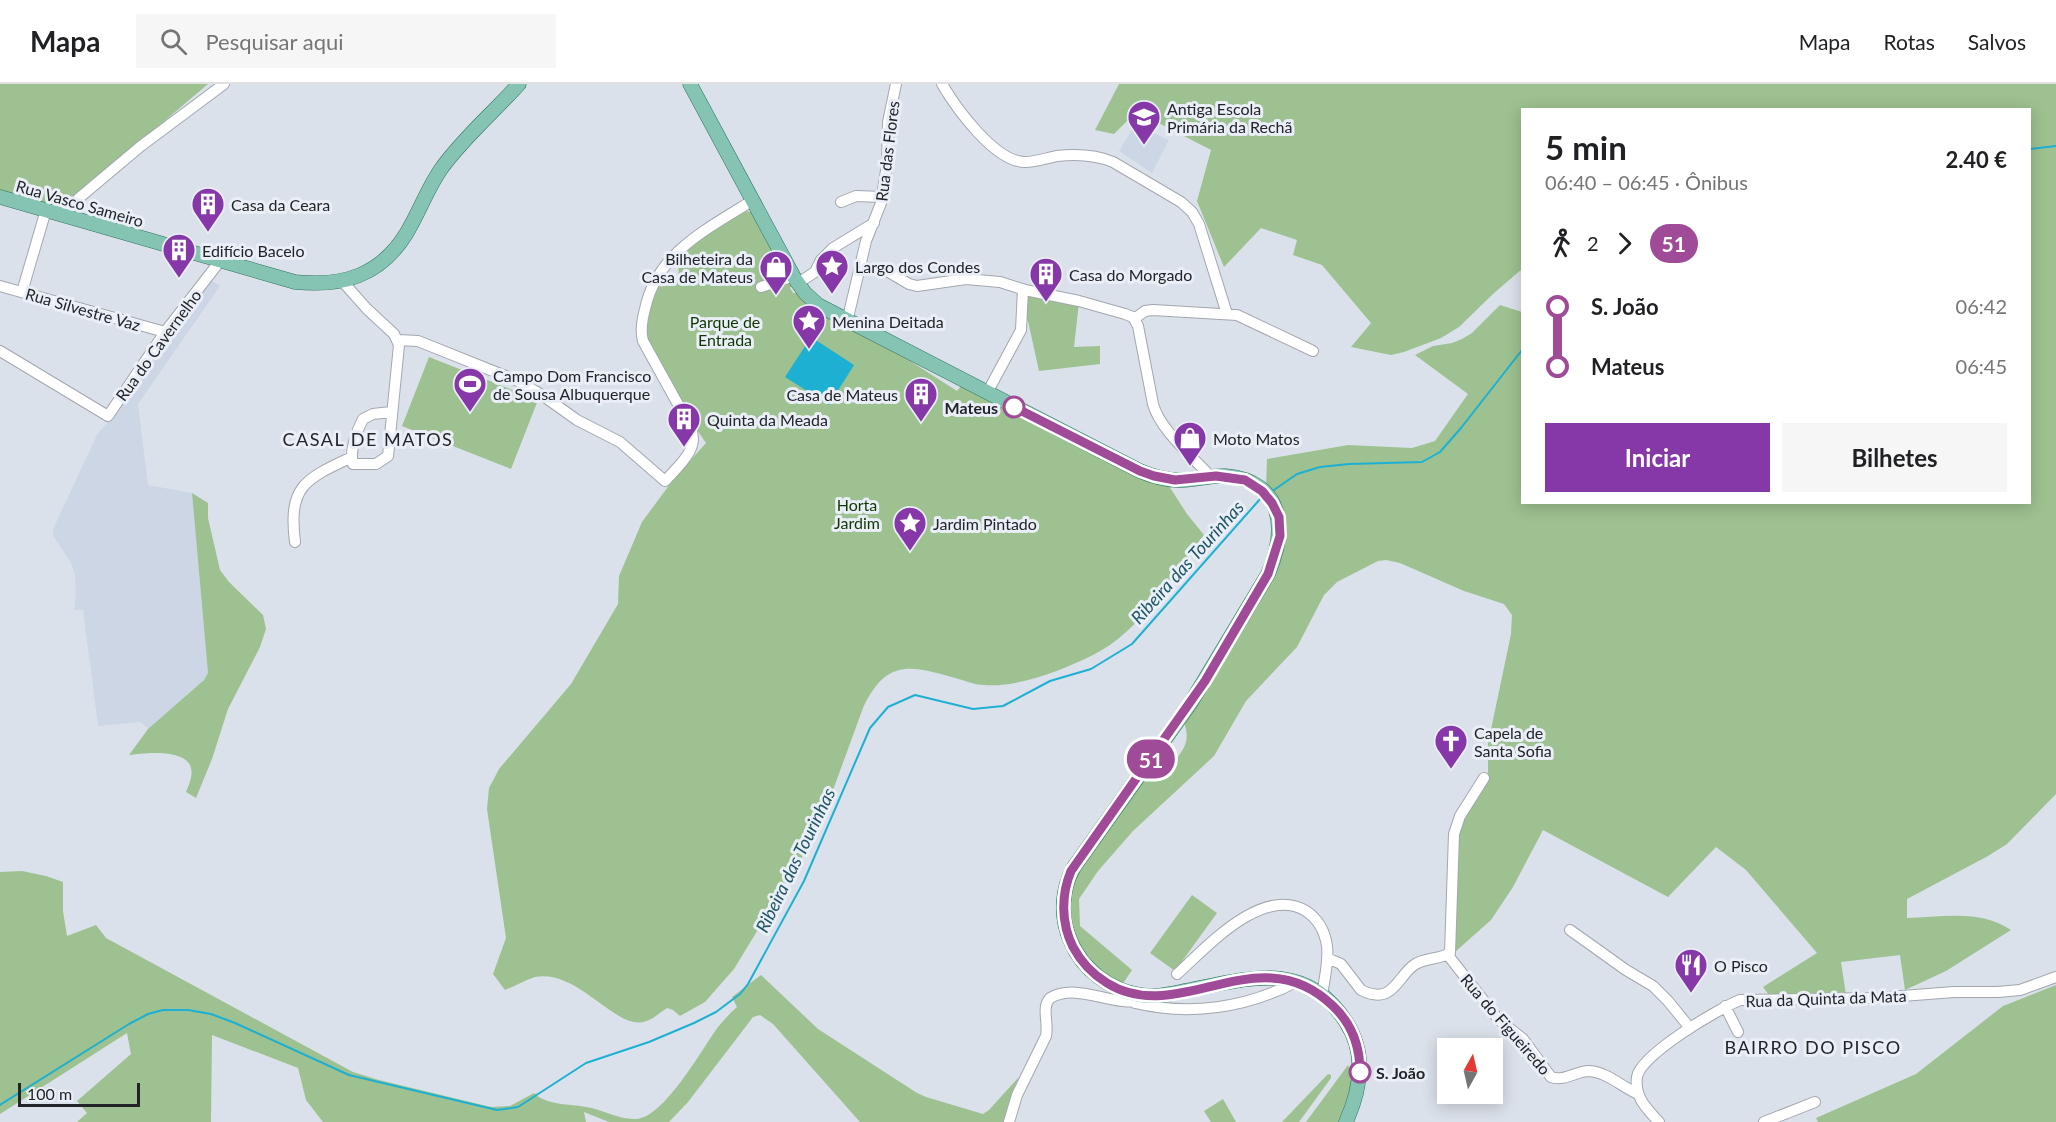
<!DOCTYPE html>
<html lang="pt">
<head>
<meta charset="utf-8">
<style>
	:root { --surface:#fff; --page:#f6f6f6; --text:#202124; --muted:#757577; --line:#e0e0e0; --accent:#8638a9 }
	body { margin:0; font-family:Lato,sans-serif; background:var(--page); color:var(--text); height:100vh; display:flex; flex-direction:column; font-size:22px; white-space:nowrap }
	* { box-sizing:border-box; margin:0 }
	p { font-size:20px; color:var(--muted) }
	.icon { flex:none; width:33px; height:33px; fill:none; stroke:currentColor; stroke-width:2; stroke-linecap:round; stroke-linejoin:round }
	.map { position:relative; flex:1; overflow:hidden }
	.sheet { position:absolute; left:1521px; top:24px; width:510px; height:396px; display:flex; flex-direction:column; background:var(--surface); border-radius:0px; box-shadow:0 3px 15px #0003 }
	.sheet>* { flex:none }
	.badge { padding:0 12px; border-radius:20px; font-size:21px; line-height:39px }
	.needle { width:39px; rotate:8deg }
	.tools { position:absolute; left:1437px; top:954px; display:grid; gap:12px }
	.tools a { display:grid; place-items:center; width:66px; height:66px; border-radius:0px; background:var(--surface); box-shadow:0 3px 15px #0003; font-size:30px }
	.scale { position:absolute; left:18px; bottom:15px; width:122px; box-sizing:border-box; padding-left:6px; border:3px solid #222427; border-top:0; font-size:16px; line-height:21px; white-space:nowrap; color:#222427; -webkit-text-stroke:4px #e9eef7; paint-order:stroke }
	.map>.badge { position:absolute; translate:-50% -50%; box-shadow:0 0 0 3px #fff }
	.legs { display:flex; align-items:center; gap:9px; height:66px; padding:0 24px; font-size:20px }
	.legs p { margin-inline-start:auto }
	.headline { display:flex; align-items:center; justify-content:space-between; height:102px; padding:0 24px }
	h1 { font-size:33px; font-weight:700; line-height:45px }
	.button { display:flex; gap:12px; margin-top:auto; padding:12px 24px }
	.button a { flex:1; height:69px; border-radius:0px; background:var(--accent); color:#fff; font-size:24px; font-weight:700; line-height:69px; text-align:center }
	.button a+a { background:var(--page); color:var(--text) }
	ul { padding:0 24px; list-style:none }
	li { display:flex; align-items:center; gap:21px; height:60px; font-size:22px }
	li i { display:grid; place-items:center; width:9px; height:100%; margin:0 8px; background:currentColor }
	li i::after { content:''; width:15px; height:15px; margin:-8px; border:4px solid; border-radius:50%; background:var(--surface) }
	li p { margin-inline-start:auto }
	li:first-child i { background:linear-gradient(#0000 50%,currentColor 0) }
	li:last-child i { background:linear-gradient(currentColor 50%,#0000 0) }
	header { display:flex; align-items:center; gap:36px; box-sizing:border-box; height:84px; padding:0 30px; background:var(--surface); border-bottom:2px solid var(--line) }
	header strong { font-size:28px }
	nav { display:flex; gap:33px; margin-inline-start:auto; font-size:21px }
	.search { width:420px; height:54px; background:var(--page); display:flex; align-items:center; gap:15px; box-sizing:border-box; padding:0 21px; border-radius:0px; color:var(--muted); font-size:22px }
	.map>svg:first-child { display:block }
	.built { fill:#cdd6e5 }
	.green { fill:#9dc190 }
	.water { fill:#1db0d2 }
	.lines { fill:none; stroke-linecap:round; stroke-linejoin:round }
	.stream { stroke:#1db0d2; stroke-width:2 }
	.minor-casing { stroke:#a2a7af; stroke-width:12 }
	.major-casing { stroke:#2d7260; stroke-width:15 }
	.minor { stroke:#fff; stroke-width:10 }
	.major { stroke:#85c4b2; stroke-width:14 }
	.line-1-casing { stroke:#fff; stroke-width:14 }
	.line-1 { stroke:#a04b97; stroke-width:9 }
	.stop-1-dot { fill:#fff; stroke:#a04b97; stroke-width:3 }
	.labels { text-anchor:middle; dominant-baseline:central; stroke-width:6; stroke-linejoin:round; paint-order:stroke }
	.poi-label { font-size:16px; fill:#222427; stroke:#e9eef7; text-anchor:start }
	.street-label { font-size:16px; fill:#222427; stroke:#e9eef7 }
	.park-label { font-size:16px; fill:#113700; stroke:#e9eef7 }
	.stop-label { font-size:16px; font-weight:bold; fill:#222427; stroke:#e9eef7; text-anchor:end }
	.neighbourhood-label { font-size:18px; letter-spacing:1.5px; fill:#222427; stroke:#e9eef7 }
	.water-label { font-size:18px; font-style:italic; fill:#215665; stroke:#e9eef7 }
</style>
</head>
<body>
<header>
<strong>Mapa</strong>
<div class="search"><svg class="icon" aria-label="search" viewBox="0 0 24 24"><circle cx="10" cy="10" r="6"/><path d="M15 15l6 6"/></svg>Pesquisar aqui</div>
<nav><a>Mapa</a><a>Rotas</a><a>Salvos</a></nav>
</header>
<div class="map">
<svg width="2056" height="1038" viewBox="0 0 2056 1038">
	<rect width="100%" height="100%" fill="#dbe1ea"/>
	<path class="built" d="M1135,41L1169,56L1152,89L1119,67Z
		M211,196L220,202L138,320L148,401L192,409L208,589L204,596L148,645L141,638L98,642L83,526H74L76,510L75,491L71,479L54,453L53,445L97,351L129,313Z"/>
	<path class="green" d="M0,0H208L62,124L0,106Z
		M1119,0H2056V710L2007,760L1988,772L1907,815V834C1941,833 1981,825 2011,846L1946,887L1905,906L1900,871L1841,878L1846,911H1769L1763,903L1817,869L1746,786L1716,763L1668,813L1543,746L1513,803L1491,836L1455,868L1458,752L1462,739L1488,689V660L1511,550L1512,531L1504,520L1464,507L1400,479L1386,476L1378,477L1337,498L1324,511L1297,563L1246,617L1214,672L1133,747L1098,787L1079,815L1080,842L1132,886L1122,901L1096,885L1075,857L1069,832L1073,796L1146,690L1167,686C1181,669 1192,660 1184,638L1284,460L1285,442L1266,404L1267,375L1348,361L1412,364L1435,357L1468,310L1415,271L1433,262L1452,259L1462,255L1472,249L1500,221L1522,228V418H2030V26H1522V185L1494,209L1459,243L1441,254L1404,268L1391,271L1351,263L1371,239L1322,181L1293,171L1297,156L1261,144L1224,183L1197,117L1211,66L1155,37L1131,33L1114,50L1095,46Z
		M747,127L754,129L792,201L790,204L793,209H797L832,236L907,275L957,307L961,302L1138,394L1169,402L1187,430L1204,451C1173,492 1140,548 1093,571C1063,586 1018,604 984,601C976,601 969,598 962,596C914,583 888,571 863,624L818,747L734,885L705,918L680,932L673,926L667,924C659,929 653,936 643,938C615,945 578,885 535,893C525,896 515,902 505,906L493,890L506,854L487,725L489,704L499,685L571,600L618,520L619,492L642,438L673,396L706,359L697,346L647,257L645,242L657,202C676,205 684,191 675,175L718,143Z
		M1024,208L1079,218L1074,263L1100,262V280L1039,287L1028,237L1024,235Z
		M429,273L538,316L511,385L402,342Z
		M192,409L208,419V434L220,486L229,498L263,531L266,545L260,563L228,625L212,675L196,714L186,708C189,701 193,692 191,684C186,664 144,669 129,671L148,645L204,596L208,589Z
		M22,787L46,792L63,798V827L67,852L96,841L106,854L353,988L379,996L491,1023L510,1022L534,1009C545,1021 570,1020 586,1023C602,1025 619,1036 636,1035C664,1034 702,965 718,943C724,936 730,929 737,923L732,913L761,891L818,945L917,1009L926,1013L983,1030L989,1026L1019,993L1012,1008L1003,1038H860L773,940L760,931L753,933L750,937L688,1018L669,1038H609L584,1028L586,1038H323L306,1016L298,984L212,951L211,1038H77L87,1029L77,1017L131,970L127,949L0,1030V788Z
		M1192,811L1217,829L1175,887L1150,869Z
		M2056,901V1038H1818L1816,1034L1916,990L2003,922Z
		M1348,981C1356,1001 1347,1018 1341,1038H1306Z
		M1328,990L1331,991V994L1299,1038H1282Z
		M1223,1015L1236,1038H1211L1204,1027Z"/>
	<path class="water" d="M811,253L854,281L829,321L785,293Z"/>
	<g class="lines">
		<path class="stream" d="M2030,65L2056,62
			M1271,408L1297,390L1320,383L1349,380L1422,378L1440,368L1461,344L1522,266
			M0,1021L129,940L148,930L163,926H188L211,930L235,939L349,991L497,1026L518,1023L586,979L649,958L694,939L716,928L740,910L748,900L804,797L870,644L888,623L915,611L973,625L1003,622L1050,597L1091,585L1132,560L1261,414"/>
		<g class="minor-casing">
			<path id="minor" d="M942,0C956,24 995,78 1025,78C1036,78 1047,74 1057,72C1075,70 1096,71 1113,78L1181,118L1192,128L1199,140L1227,230
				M841,118L856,112L882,113
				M64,131L79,114L141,62L224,0
				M860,182L887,187L909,200L917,202L966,195L1000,198L1025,206L1079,217L1125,230L1133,233L1138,242L1153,320C1160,346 1192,372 1210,392
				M343,198L367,225L394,250L399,261L388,372L376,380H353C349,368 357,346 363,335L373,330L391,328
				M798,199L815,188L821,176L833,164L874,139
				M0,202L165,248
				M761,203L794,192
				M22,208L46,126
				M1134,235L1145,227L1153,226L1237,231L1313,267
				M847,238L866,157L881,119L887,80L888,38L896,0
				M398,256L418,257L518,297L542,311L577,336L620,358L665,397C679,381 701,365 690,342L643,257C640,246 642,236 645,225C657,168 708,145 753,116
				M0,267L108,332L165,248L220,177
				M987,309L1021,246L1023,205
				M295,458C288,402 305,395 352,373
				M1570,846L1626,886L1653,902L1668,917L1690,944
				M1447,870L1499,936L1523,955L1551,993C1564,998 1576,987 1589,987C1607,988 1622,1003 1638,1010
				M1327,874L1341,880L1361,906C1393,922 1397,893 1414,881C1425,873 1439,876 1450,869L1454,750L1460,732L1484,694
				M1177,890C1207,863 1262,801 1306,827C1318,835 1325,848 1327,862C1329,878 1324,896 1322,912
				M1135,919C1190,932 1246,924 1296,898
				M1725,922L1738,948
				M1009,1038L1017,1011L1046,952C1049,939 1041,924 1050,914C1081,896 1122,930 1149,912
				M1659,1038C1647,1025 1634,1013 1637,993C1640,971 1718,925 1740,916L1876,914L1954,908H1998L2020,906L2056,893
				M1764,1038L1815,1018"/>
		</g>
		<g class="major-casing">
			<path id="major" d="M690,0L795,195L805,209L818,221L1140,387C1154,393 1169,397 1185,396C1199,395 1212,391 1226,392C1284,397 1287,446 1268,490L1190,620L1074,783C1061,806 1060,834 1071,858C1083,886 1110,906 1140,911C1157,914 1173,909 1190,906C1248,894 1307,876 1346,938C1367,970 1361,1005 1346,1038
				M0,113L295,198C342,203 380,192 406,150C419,129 427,105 441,85C463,54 494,28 519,0"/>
		</g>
		<use href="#minor" class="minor"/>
		<use href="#major" class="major"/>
	</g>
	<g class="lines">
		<g class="line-1-casing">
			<path id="line-1" d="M1014,323L1140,387L1154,392L1175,396L1216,392L1245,396L1262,407L1272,419L1279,433L1280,452L1268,490L1205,597L1071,787C1061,811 1061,839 1073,863C1081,878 1092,890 1107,899C1179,944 1259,850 1333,922C1351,939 1360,962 1360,988"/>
		</g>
		<use href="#line-1" class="line-1"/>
	</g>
	<defs>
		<g id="school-pin" transform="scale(1.725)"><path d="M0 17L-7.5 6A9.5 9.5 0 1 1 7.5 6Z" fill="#8638a9" stroke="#e9eef7"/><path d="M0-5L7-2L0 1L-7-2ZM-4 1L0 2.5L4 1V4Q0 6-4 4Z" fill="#fff"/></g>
		<g id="building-pin" transform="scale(1.725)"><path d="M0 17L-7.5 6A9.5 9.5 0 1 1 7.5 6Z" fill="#8638a9" stroke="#e9eef7"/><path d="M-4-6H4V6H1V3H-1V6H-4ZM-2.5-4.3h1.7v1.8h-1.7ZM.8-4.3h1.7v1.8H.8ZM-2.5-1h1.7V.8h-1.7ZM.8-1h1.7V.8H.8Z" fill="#fff"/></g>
		<g id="sight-pin" transform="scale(1.725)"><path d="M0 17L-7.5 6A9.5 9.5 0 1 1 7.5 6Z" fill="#8638a9" stroke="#e9eef7"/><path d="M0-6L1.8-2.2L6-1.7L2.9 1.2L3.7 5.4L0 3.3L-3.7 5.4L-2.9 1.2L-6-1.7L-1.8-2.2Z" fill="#fff"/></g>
		<g id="shop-pin" transform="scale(1.725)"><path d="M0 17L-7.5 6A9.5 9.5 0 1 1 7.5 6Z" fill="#8638a9" stroke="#e9eef7"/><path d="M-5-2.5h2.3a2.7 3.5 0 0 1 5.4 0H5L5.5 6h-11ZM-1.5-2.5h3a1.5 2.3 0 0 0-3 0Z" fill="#fff"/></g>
		<g id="stadium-pin" transform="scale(1.725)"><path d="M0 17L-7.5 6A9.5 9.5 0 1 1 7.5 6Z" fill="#8638a9" stroke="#e9eef7"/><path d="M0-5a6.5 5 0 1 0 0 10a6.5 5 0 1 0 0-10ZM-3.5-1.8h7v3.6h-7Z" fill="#fff"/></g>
		<g id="church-pin" transform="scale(1.725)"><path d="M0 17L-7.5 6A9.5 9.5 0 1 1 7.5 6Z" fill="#8638a9" stroke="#e9eef7"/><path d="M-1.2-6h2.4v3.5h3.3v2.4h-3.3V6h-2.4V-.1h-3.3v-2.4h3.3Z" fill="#fff"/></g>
		<g id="restaurant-pin" transform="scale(1.725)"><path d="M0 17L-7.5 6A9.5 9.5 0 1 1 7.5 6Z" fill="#8638a9" stroke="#e9eef7"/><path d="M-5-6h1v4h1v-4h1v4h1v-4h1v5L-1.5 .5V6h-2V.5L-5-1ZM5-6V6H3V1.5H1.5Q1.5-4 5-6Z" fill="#fff"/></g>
	</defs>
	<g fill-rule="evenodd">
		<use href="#school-pin" x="1144" y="33"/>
		<use href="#building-pin" x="208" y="120"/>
		<use href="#building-pin" x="179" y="166"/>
		<use href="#sight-pin" x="832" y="182"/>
		<use href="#shop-pin" x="776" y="183"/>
		<use href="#building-pin" x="1046" y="190"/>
		<use href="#sight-pin" x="809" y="237"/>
		<use href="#stadium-pin" x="470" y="300"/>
		<use href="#building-pin" x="921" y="310"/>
		<use href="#building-pin" x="684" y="335"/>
		<use href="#shop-pin" x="1190" y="354"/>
		<use href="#sight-pin" x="910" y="439"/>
		<use href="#church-pin" x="1451" y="657"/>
		<use href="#restaurant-pin" x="1691" y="881"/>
	</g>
	<g class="stop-1-dot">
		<circle cx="1014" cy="323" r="10"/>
		<circle cx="1360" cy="988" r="10"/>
	</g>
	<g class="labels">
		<g class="poi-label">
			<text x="1167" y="24">Antiga Escola<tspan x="1167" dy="18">Primária da Rechã</tspan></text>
			<text x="231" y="120">Casa da Ceara</text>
			<text x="202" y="166">Edifício Bacelo</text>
			<text x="753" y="174" text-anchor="end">Bilheteira da<tspan x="753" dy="18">Casa de Mateus</tspan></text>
			<text x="855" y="182">Largo dos Condes</text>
			<text x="1069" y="190">Casa do Morgado</text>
			<text x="832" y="237">Menina Deitada</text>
			<text x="493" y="291">Campo Dom Francisco<tspan x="493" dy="18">de Sousa Albuquerque</tspan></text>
			<text x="898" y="310" text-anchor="end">Casa de Mateus</text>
			<text x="707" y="335">Quinta da Meada</text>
			<text x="1213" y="354">Moto Matos</text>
			<text x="933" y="439">Jardim Pintado</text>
			<text x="1474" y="648">Capela de<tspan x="1474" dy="18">Santa Sofia</tspan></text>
			<text x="1714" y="881">O Pisco</text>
		</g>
		<g class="street-label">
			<text transform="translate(887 67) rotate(-83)">Rua das Flores</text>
			<text transform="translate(80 119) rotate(16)">Rua Vasco Sameiro</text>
			<text transform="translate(83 225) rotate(16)">Rua Silvestre Vaz</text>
			<text transform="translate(158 261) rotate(-54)">Rua do Cavernelho</text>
			<text transform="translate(1826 914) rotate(-2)">Rua da Quinta da Mata</text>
			<text transform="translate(1506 940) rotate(49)">Rua do Figueiredo</text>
		</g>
		<g class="park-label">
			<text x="725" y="237">Parque de<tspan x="725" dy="18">Entrada</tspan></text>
			<text x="857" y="420">Horta<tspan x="857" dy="18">Jardim</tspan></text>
		</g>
		<g class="stop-label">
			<text x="998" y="323">Mateus</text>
			<text x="1376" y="988" text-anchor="start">S. João</text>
		</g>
		<g class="neighbourhood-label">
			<text x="368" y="355">CASAL DE MATOS</text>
			<text x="1813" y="963">BAIRRO DO PISCO</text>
		</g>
		<g class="water-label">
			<text transform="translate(1187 478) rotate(-48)">Ribeira das Tourinhas</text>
			<text transform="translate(795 776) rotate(-64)">Ribeira das Tourinhas</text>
		</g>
	</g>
</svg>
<div class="tools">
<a><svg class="needle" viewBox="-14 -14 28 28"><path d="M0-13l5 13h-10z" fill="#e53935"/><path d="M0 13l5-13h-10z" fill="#757577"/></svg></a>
</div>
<div class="scale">100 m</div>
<b class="badge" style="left:1151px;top:675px;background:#a04b97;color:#fff">51</b>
<section class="sheet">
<div class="headline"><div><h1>5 min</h1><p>06:40 – 06:45 · Ônibus</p></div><b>2.40 €</b></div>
<div class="legs"><svg class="icon" aria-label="walk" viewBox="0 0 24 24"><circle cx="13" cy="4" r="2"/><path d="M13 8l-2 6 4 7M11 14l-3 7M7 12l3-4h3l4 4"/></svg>2<svg class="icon" aria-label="forward" viewBox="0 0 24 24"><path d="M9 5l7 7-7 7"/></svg><b class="badge" style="background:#a04b97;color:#fff">51</b></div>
<ul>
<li><i style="color:#a04b97"></i><b>S. João</b><p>06:42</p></li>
<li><i style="color:#a04b97"></i><b>Mateus</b><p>06:45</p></li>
</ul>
<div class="button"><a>Iniciar</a><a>Bilhetes</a></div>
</section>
</div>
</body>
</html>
